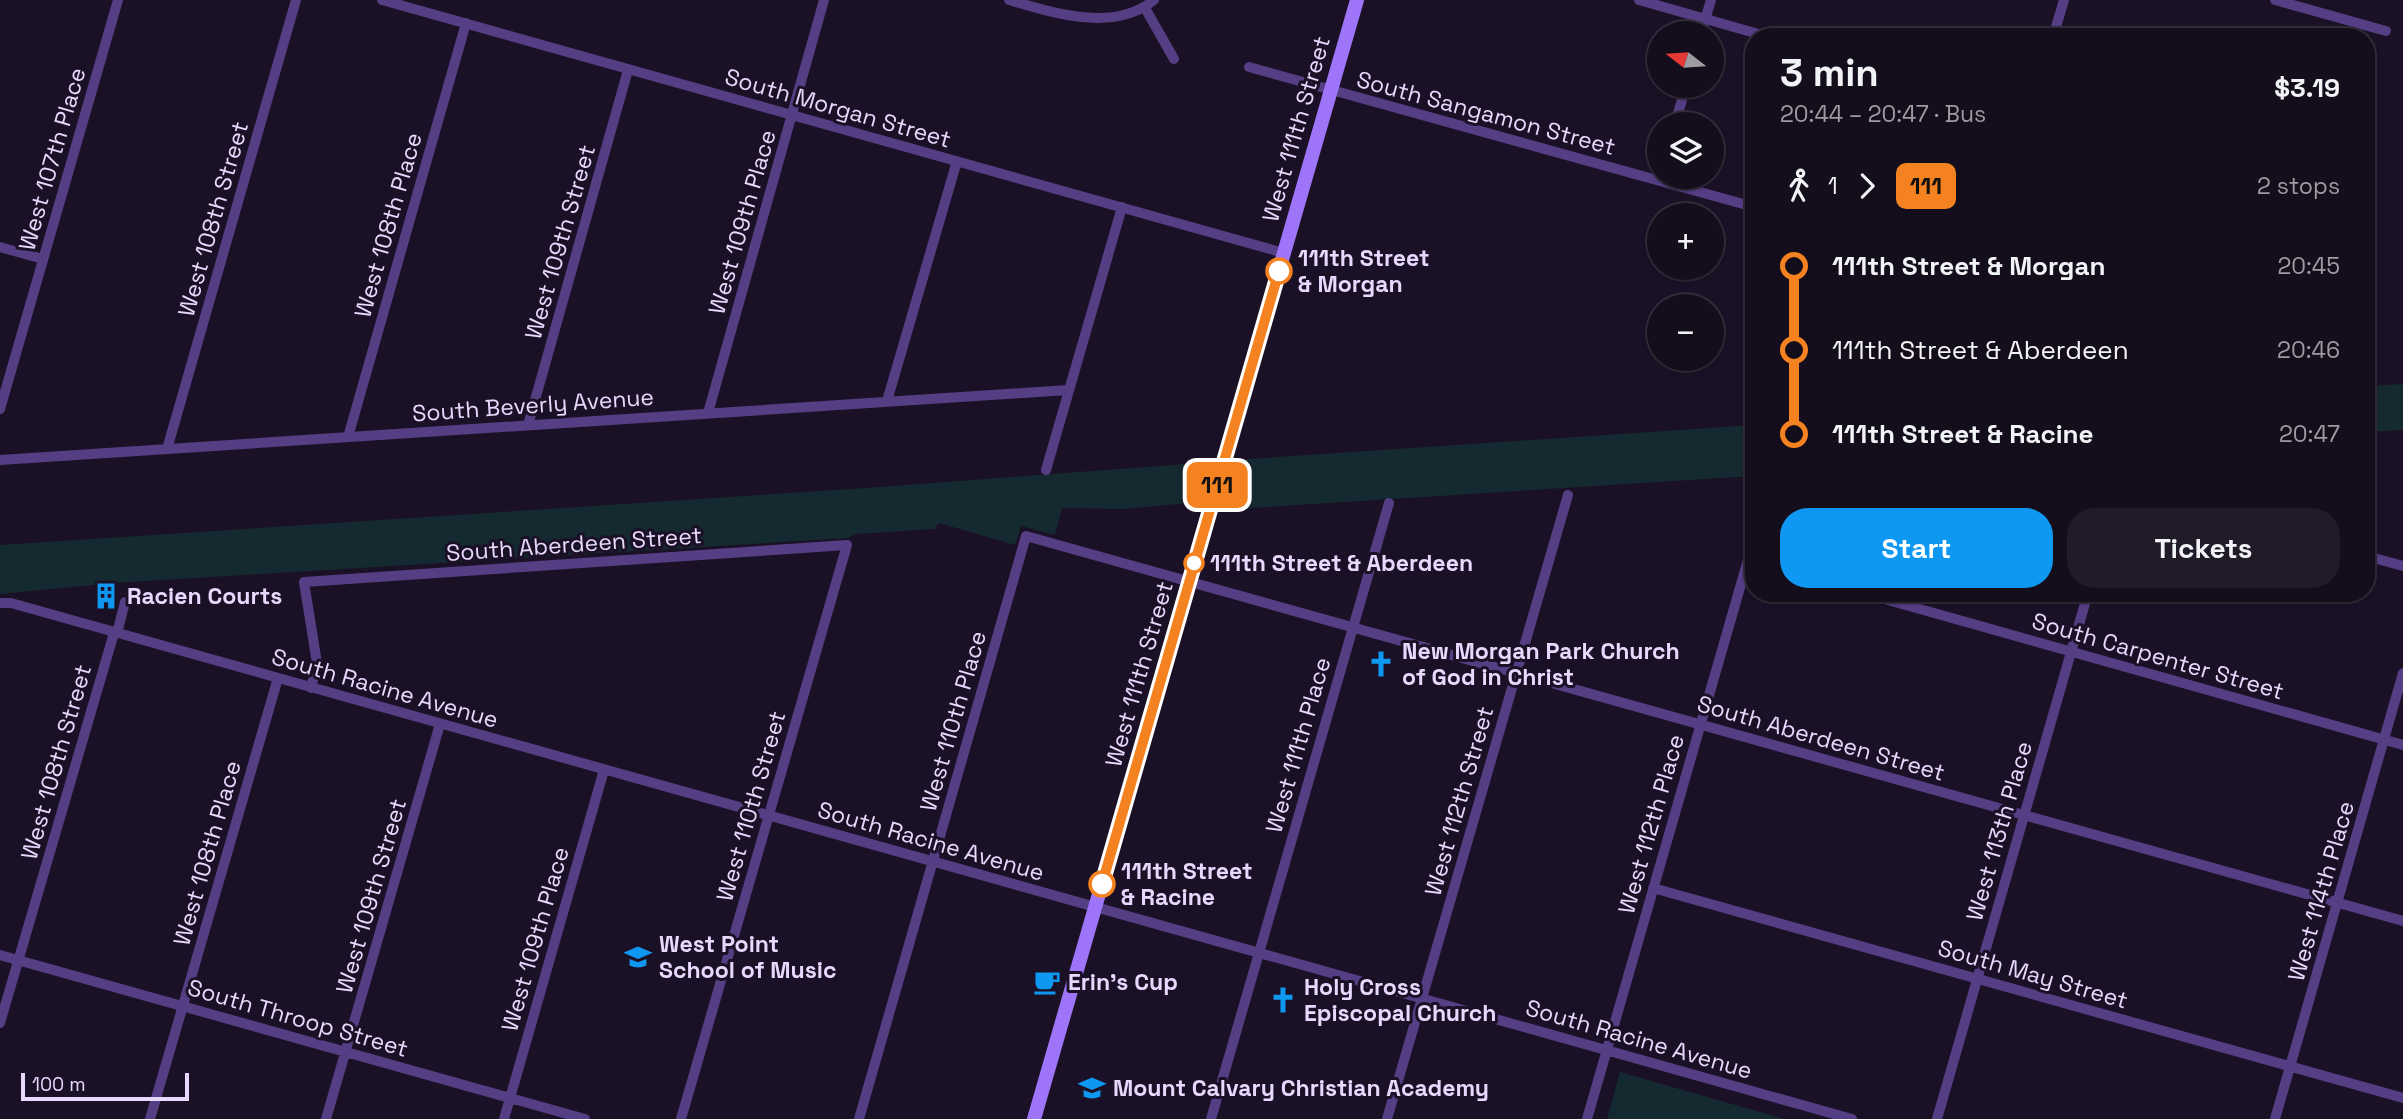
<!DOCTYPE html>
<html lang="en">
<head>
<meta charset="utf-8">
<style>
	:root { --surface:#140d1c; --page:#211b29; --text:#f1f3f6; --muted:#9d9ca3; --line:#332d3b; --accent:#0f98f2 }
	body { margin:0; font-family:"Space Grotesk",sans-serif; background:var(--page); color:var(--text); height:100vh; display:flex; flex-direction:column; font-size:26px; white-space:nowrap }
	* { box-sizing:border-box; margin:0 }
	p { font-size:23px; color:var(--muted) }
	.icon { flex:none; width:38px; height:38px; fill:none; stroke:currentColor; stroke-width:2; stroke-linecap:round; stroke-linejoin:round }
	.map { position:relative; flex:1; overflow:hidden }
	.drawer { position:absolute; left:1745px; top:28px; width:630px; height:574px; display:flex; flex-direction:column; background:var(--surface); border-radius:28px; box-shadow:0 2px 5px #0004,0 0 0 2px var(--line) }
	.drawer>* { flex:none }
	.badge { padding:0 14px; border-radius:10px; font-size:24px; line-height:46px }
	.needle { width:46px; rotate:287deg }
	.buttons { position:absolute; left:1647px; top:21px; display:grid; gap:14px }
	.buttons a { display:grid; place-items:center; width:77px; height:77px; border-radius:50%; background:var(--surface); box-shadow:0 2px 5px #0004,0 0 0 2px var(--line); font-size:35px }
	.scale { position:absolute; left:21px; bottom:18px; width:168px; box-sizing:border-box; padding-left:7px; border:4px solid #e7d8fd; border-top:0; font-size:19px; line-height:24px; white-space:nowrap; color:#e7d8fd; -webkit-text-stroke:5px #1b1126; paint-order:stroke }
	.map>.badge { position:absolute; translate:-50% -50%; box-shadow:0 0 0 4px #fff }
	.legs { display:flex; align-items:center; gap:10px; height:77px; padding:0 35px; font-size:23px }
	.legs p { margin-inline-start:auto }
	.headline { display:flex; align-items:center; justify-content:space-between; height:119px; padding:0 35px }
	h1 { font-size:38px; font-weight:700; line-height:52px }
	.cta { display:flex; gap:14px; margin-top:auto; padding:14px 35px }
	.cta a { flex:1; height:80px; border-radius:28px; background:var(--accent); color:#fff; font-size:28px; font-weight:700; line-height:80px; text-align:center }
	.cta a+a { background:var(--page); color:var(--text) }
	ul { padding:0 35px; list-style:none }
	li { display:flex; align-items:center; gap:24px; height:84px; font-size:26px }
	li i { display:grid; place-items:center; width:10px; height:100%; margin:0 9px; background:currentColor }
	li i::after { content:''; width:18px; height:18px; margin:-9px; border:5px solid; border-radius:50%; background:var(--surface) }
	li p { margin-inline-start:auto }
	li:first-child i { background:linear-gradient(#0000 50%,currentColor 0) }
	li:last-child i { background:linear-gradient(currentColor 50%,#0000 0) }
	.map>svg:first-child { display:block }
	.green { fill:#142930 }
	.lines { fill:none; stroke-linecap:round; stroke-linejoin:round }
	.minor { stroke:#553e83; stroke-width:10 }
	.secondary { stroke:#9e75f8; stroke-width:14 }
	.line-1-casing { stroke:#fff; stroke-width:16 }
	.line-1 { stroke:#f58220; stroke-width:10 }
	.stop-1-dot { fill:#fff; stroke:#f58220; stroke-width:3.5 }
	.labels { text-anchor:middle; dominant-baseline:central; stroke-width:6; stroke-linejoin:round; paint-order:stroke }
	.street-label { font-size:23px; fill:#e7d8fd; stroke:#1b1126 }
	.stop-label { font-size:23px; font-weight:bold; fill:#e7d8fd; stroke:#1b1126; text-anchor:start }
	.poi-label { font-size:23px; font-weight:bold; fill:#e7d8fd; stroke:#1b1126; text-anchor:start }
</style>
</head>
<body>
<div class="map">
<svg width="2403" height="1119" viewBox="0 0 2403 1119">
	<rect width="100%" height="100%" fill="#1b1126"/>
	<path class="green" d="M2403,384V430L2366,432V386Z
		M1753,425V476L1220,510L1234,460Z
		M1212,462L1200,502L1123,509L1062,508L1055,535L1021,526L1015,545L939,523L935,529L856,534L848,538L114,583L0,594V545L866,488Z
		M1620,1072L1784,1119H1607Z"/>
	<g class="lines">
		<path class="minor" d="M382,0L1284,253
			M1009,0C1054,13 1114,33 1154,0
			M1639,0L1769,37
			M2275,0L2386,31
			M1145,8L1174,59
			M1701,33L1711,0
			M2053,37L2064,0
			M1249,67L1754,207
			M1675,124L1686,86
			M0,247L43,259
			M887,401L957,161
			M0,409L118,0
			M708,413L824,0
			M528,425L628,70
			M348,437L466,23
			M167,449L296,0
			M0,460L1068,390
			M1046,470L1122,207
			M2366,556L2403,566
			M1863,593L2403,745
			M0,603H11L1852,1119
			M117,633L125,602
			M311,688L317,663L304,582L847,545L681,1119
			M1653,888L2403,1098
			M0,955L585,1119
			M0,1023L114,633
			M150,1119L278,678
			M326,1119L440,724
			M504,1119L604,770
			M859,1119L1026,536L2403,921
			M1211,1119L1389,503
			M1387,1119L1568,495
			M1587,1119L1754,539
			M1937,1119L2088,593
			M2275,1119L2403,673"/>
		<path class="secondary" d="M1034,1119L1357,0"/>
	</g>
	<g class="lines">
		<g class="line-1-casing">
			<path id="line-1" d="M1102,884L1279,271"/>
		</g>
		<use href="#line-1" class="line-1"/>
	</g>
	<defs>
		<g id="building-bare" transform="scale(2.1)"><path d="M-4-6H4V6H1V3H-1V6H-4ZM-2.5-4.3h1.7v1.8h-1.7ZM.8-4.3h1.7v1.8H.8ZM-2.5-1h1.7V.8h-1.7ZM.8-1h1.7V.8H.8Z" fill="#0f98f2" stroke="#1b1126" stroke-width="2.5" paint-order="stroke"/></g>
		<g id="church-bare" transform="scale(2.1)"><path d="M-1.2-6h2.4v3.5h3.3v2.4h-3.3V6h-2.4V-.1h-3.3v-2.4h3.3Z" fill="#0f98f2" stroke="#1b1126" stroke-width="2.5" paint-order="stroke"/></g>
		<g id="school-bare" transform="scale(2.1)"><path d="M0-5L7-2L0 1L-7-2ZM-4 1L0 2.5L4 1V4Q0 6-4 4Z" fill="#0f98f2" stroke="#1b1126" stroke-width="2.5" paint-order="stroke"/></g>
		<g id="cafe-bare" transform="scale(2.1)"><path d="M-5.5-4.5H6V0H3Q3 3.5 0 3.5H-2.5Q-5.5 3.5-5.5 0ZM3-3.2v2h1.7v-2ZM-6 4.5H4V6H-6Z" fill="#0f98f2" stroke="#1b1126" stroke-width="2.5" paint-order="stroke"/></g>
	</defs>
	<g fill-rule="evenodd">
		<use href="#building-bare" x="106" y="596"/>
		<use href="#church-bare" x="1381" y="664"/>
		<use href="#school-bare" x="638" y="957"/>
		<use href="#cafe-bare" x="1047" y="982"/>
		<use href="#church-bare" x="1283" y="1000"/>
		<use href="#school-bare" x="1092" y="1088"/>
	</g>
	<g class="stop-1-dot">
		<circle cx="1279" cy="271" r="12"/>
		<circle cx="1194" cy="563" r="9"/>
		<circle cx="1102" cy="884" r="12"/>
	</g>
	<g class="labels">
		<g class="street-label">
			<text transform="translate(838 108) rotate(16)">South Morgan Street</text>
			<text transform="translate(1486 113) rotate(15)">South Sangamon Street</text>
			<text transform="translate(1296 129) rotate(-74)">West 111th Street</text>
			<text transform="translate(52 159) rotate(-74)">West 107th Place</text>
			<text transform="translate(213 219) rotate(-74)">West 108th Street</text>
			<text transform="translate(742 222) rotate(-74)">West 109th Place</text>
			<text transform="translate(388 225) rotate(-74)">West 108th Place</text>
			<text transform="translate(560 242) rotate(-74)">West 109th Street</text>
			<text transform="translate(533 405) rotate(-4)">South Beverly Avenue</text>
			<text transform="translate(574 544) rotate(-4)">South Aberdeen Street</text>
			<text transform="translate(2158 656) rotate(16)">South Carpenter Street</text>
			<text transform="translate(1139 674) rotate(-74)">West 111th Street</text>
			<text transform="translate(385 688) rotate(16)">South Racine Avenue</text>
			<text transform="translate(953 721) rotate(-74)">West 110th Place</text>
			<text transform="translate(1821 738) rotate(16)">South Aberdeen Street</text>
			<text transform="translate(1298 745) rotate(-74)">West 111th Place</text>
			<text transform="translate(56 762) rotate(-74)">West 108th Street</text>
			<text transform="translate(1459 801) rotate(-74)">West 112th Street</text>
			<text transform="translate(751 806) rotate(-74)">West 110th Street</text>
			<text transform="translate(1651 824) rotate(-74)">West 112th Place</text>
			<text transform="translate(1999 831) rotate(-74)">West 113th Place</text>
			<text transform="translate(931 841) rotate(16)">South Racine Avenue</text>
			<text transform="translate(207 853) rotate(-74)">West 108th Place</text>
			<text transform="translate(2321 891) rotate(-74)">West 114th Place</text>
			<text transform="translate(371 896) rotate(-74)">West 109th Street</text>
			<text transform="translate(535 939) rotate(-74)">West 109th Place</text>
			<text transform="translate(2033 974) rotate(16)">South May Street</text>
			<text transform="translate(298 1018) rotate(16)">South Throop Street</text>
			<text transform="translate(1639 1039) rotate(16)">South Racine Avenue</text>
		</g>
		<g class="stop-label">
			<text x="1298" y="258">111th Street<tspan x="1298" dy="26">&amp; Morgan</tspan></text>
			<text x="1210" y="563">111th Street &amp; Aberdeen</text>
			<text x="1121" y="871">111th Street<tspan x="1121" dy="26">&amp; Racine</tspan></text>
		</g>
		<g class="poi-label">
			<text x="127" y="596">Racien Courts</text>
			<text x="1402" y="651">New Morgan Park Church<tspan x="1402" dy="26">of God in Christ</tspan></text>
			<text x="659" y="944">West Point<tspan x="659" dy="26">School of Music</tspan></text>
			<text x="1068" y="982">Erin's Cup</text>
			<text x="1304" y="987">Holy Cross<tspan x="1304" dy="26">Episcopal Church</tspan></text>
			<text x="1113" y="1088">Mount Calvary Christian Academy</text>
		</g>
	</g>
</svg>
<div class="buttons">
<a><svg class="needle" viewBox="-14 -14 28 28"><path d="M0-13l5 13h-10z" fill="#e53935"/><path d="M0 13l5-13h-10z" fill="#9d9ca3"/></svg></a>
<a><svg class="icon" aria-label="layers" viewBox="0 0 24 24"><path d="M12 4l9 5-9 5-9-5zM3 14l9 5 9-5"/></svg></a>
<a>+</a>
<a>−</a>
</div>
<div class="scale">100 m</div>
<b class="badge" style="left:1217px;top:485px;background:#f58220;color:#111">111</b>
<section class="drawer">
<div class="headline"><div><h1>3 min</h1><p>20:44 – 20:47 · Bus</p></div><b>$3.19</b></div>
<div class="legs"><svg class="icon" aria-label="walk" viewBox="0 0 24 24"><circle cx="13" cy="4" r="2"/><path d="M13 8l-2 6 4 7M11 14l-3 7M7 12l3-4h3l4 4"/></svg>1<svg class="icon" aria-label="forward" viewBox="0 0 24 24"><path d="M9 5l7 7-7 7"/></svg><b class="badge" style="background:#f58220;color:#111">111</b><p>2 stops</p></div>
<ul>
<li><i style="color:#f58220"></i><b>111th Street &amp; Morgan</b><p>20:45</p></li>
<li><i style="color:#f58220"></i><span>111th Street &amp; Aberdeen</span><p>20:46</p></li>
<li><i style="color:#f58220"></i><b>111th Street &amp; Racine</b><p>20:47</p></li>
</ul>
<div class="cta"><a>Start</a><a>Tickets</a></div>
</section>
</div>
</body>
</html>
